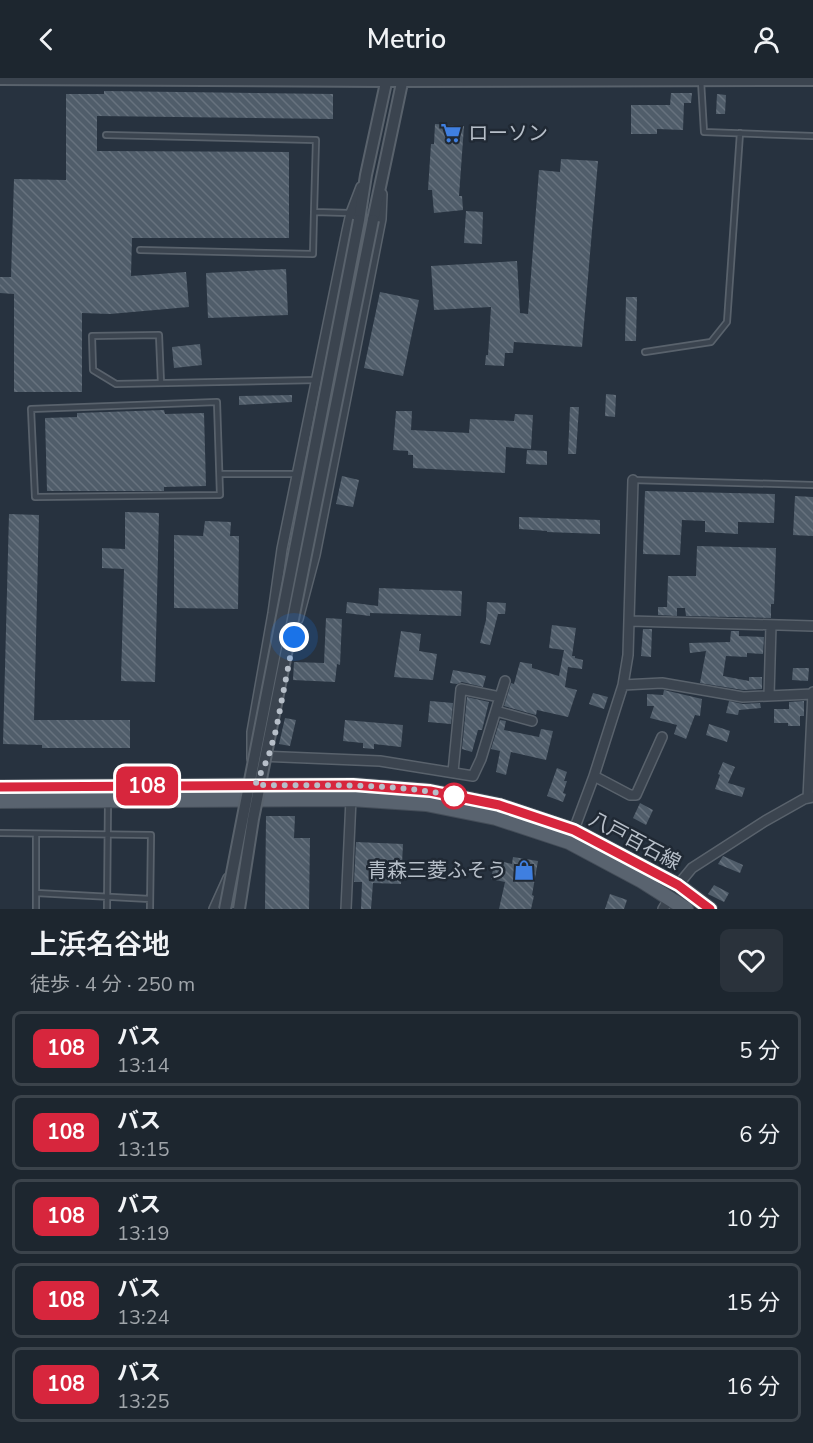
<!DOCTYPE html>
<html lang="ja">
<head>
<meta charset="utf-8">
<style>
	:root { --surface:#1d262f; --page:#2a323b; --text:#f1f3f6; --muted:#a0a5aa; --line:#3b434b }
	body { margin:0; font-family:"Nunito Sans","Noto Sans JP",sans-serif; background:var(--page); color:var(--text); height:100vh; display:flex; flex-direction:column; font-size:22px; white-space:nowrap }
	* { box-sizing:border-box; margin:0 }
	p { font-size:20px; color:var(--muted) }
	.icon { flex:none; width:33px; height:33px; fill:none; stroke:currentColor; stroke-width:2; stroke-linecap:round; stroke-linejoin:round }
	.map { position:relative; height:831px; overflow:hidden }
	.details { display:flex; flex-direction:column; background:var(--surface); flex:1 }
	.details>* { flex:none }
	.badge { padding:0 12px; border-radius:9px; font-size:21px; line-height:39px }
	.you { position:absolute; width:30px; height:30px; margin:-15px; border:4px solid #fff; border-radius:50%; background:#1a73e8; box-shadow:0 0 0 9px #1a73e833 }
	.map>.badge { position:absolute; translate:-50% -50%; box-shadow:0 0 0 3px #fff }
	.round { display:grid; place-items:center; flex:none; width:63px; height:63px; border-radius:9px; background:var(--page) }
	.headline { display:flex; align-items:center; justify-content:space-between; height:102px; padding:0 30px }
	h1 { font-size:28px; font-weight:600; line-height:45px }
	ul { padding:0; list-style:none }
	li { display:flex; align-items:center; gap:18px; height:75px; margin:0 12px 9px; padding:0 18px; border:3px solid var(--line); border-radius:9px }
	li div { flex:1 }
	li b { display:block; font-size:22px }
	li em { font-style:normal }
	li .badge { min-width:66px; font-weight:700; text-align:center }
	header { display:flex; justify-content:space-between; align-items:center; height:78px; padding:0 30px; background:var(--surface); font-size:27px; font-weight:600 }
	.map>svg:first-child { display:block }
	.building { fill:url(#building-back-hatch) }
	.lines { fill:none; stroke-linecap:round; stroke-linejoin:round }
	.service-casing { stroke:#59626c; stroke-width:8 }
	.minor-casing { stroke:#59626c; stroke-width:12 }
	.tertiary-casing { stroke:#59626c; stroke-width:14 }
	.primary-casing { stroke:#444d58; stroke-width:16 }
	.service { stroke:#3b444f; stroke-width:4.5 }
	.minor { stroke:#3b444f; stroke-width:9 }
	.tertiary { stroke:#3b444f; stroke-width:10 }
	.primary { stroke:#59636f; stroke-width:14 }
	.tertiary-bridge-casing { stroke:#59626c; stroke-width:14; stroke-linecap:butt }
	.tertiary-bridge { stroke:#3b444f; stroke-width:10 }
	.line-casing { stroke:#fff; stroke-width:14 }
	.line { stroke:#d7263d; stroke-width:9 }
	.walk { stroke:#b7bfc9; stroke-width:6; stroke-dasharray:0 10.8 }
	.stop-dot { fill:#fff; stroke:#d7263d; stroke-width:3 }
	.labels { text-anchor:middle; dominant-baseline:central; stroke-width:5; stroke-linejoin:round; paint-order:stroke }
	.poi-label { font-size:20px; fill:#b7bfc9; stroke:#202934; text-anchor:start }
	.street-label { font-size:20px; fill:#b7bfc9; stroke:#202934 }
</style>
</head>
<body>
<header><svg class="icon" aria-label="back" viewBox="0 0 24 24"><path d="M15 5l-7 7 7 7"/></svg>Metrio<svg class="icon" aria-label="person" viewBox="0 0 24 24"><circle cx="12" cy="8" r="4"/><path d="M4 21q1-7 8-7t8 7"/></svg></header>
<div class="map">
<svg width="813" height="831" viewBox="0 0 813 831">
	<defs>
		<pattern id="building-back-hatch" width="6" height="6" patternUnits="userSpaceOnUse" patternTransform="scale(1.5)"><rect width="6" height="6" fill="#505d6a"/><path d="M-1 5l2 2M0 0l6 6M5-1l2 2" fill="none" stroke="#67727e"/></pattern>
	</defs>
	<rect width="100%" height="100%" fill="#27323f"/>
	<path class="building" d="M104,13L333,16V41L97,38V73L289,74V160H132L131,198L186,194L189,229L110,236L82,235V314H14V216L0,215V199H11L14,101L66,102V16H104Z
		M671,15H692L691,25H684L683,52L657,51V56H631V27H670Z
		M717,16L726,17L725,36H716Z
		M435,46L464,48L459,118H462L463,132L434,135L432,112H428L431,66H434Z
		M561,81L598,83L582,269L514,264L513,275H505L504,288L485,287L486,277H488L491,229L434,232L431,188L517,183L520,235L528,236L539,92L560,94Z
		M466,133L483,134L482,166L464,165Z
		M286,191L288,237L208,240L206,195Z
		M380,214L419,222L403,298L364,290Z
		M626,219H637L636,263H625Z
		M200,266L202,287L174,290L172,269Z
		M606,316L616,317L615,339L605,338Z
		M292,317V324L239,327V318Z
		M570,329H579L576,376H568Z
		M164,332L165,336L204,335L206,408L164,409V413H47L45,340L77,339V335Z
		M396,333H412L411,352L469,355L470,341L514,343L515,336L533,337L531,371L506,369L505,395L413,390V377H408V373L393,372Z
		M527,372L547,373V387L526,386Z
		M342,398L359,402L353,429L336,426Z
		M645,413L775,416L774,445L738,444V456L705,454V443L682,442L680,477L643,476Z
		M795,418L813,419V458L793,457Z
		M125,434L159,435L155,604L121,603L124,491L102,490V470L125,471Z
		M9,436L39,437L34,642H130V670H42V667L3,666Z
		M519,439L600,442V456L547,454V453L519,451Z
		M205,443L231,444L230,458H239L238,531L174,530V457L203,458Z
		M697,468L776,470L774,526H771V540L686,538L685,530H677V538L658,537V529H667L668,498H696Z
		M379,510L462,513L461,538L370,535V538L346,535L347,524L378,528Z
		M487,524L506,525L505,536H498L490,567L480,565L486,542Z
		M326,540L342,541L340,587L337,586L335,604L293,602L294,584L324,585Z
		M552,547L576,550L572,578H575V580L583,582L582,591L568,589L565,609L577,612L568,639L537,632L536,637L504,628L511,605L514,606L520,584L532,586V590L559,598L564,572L549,570Z
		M643,551H652L651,579L641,578Z
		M401,553L421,556L419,573L437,576L433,602L394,599Z
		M731,553H739V558L764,559L763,576L747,575V579L726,578L723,598L749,603V599H762V611L743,612L700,605L706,573L690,575L689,565L730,564Z
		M793,590H809L808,603L792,602Z
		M453,592L486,598L483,609L462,604L457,606L450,605Z
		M664,612L702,621L700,638L695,637L686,661L674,656L677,647L650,640L654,628H647V616L663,617Z
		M593,615L608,619L604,631L589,626Z
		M467,619L489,624L482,652H478L472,674L462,671Z
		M430,623L453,625L451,646L428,644Z
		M729,623L743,626L760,625L761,630L739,632L738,637L726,635Z
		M804,623V638H800V648H788V645H774V631H789V624Z
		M285,640L296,642L290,668L279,666Z
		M345,642L403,647L401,669L374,666V671L363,670V665L343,663Z
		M500,642L506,643L504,652L539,659L541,651L553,653L546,682L511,674L506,697L496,694L500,673L491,671Z
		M709,646L730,653L727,664L706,657Z
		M723,684L735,689L728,705L745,710L742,719L715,711L720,697L718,696Z
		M557,690L567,694L564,703H567L563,715L566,716L563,724L547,718Z
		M640,725L653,732L646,747L633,740Z
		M266,738H295L294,760H310L309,831H265Z
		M356,764L403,766L401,806L373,805L371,831H361L362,804H354Z
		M723,778L743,787L740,795L718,786Z
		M513,779L538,783L532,817L534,818L531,831H499L505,804L491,801L495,782L512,786Z
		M714,807L729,815L724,824L708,816Z
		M610,816L627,822L624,831H605Z"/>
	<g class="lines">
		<g class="service-casing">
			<path id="service" d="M701,3L704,54L813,58
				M106,57L316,62L314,134L350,135
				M140,172L313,176L314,134
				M645,274L711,264L727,244L740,55
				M161,305L159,257L92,258L93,292L116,306L317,302
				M217,324L220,417L35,419L31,331Z
				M220,396H297
				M633,402L813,407
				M0,755L151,757L150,831
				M36,756V815L150,821
				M36,815V831
				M107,831L108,723"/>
		</g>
		<g class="minor-casing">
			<path id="minor" d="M298,541L315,477L381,141L382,116
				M630,543L813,548
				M623,607L662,605L743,619L813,616
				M769,618L771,547
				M500,619L505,603
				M496,633L532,643
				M259,678L380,683L473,698L481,681L500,619L461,611L453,694
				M252,681V654L273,535L282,471L347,153L351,135L361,109
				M594,698L630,717H636L662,659
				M808,720L813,614
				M572,757L594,698L623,607L628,577L633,402
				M214,831L228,800
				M346,831L351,721
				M663,831L678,807L692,790L765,743L804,721L813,719"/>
		</g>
		<g class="tertiary-casing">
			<path id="tertiary" d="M0,1L387,3L813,2
				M359,142L366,97L387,0
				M373,142L403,0"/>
		</g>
		<g class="primary-casing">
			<path id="primary" d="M0,709L353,707L430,713L499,727L574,752L678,807L710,831
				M0,723L351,721L426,726L496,740L569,764L642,803L686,831"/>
		</g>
		<use href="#service" class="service"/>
		<use href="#minor" class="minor"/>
		<use href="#tertiary" class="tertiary"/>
		<use href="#primary" class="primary"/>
		<g class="tertiary-bridge-casing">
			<path id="tertiary-bridge" d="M225,831L359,142
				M239,831L253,741L373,142"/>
		</g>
		<use href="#tertiary-bridge" class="tertiary-bridge"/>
	</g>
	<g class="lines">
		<g class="line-casing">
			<path id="line" d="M0,709L353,707L430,713L499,727L574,752L678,807L710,831"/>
		</g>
		<use href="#line" class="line"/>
		<path class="walk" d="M294,559L276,652L268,680L255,707C321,708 389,704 454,718"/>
	</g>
	<defs>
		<g id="supermarket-bare" transform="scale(1.62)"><path d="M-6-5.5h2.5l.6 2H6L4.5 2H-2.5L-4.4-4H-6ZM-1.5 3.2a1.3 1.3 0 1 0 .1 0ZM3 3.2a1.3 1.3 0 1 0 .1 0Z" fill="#3f7fe0" stroke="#202934" stroke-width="2.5" paint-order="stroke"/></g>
		<g id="shop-bare" transform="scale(1.62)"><path d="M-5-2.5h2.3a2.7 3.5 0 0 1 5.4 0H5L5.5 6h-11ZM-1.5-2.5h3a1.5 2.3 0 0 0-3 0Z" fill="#3f7fe0" stroke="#202934" stroke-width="2.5" paint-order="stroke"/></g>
	</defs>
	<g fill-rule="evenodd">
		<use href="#supermarket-bare" x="451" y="55"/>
		<use href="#shop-bare" x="524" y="792"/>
	</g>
	<circle class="stop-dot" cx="454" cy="718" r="12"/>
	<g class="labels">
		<g class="poi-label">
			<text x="468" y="55">ローソン</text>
			<text x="507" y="792" text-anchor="end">青森三菱ふそう</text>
		</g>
		<g class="street-label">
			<text transform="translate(635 763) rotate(28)">八戸百石線</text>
		</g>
	</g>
</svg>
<div class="you" style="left:294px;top:559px"></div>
<b class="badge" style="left:147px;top:708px;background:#d7263d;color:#fff">108</b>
</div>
<section class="details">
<div class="headline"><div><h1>上浜名谷地</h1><p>徒歩 · 4 分 · 250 m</p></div><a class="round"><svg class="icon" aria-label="heart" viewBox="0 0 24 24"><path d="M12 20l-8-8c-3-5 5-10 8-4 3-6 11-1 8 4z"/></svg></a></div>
<ul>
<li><span class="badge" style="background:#d7263d;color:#fff">108</span><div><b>バス</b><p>13:14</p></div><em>5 分</em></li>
<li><span class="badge" style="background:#d7263d;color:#fff">108</span><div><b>バス</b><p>13:15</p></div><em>6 分</em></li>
<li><span class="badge" style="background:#d7263d;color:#fff">108</span><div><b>バス</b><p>13:19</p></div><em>10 分</em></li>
<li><span class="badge" style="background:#d7263d;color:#fff">108</span><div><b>バス</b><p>13:24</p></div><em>15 分</em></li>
<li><span class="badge" style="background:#d7263d;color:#fff">108</span><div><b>バス</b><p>13:25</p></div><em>16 分</em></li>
</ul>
</section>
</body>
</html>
